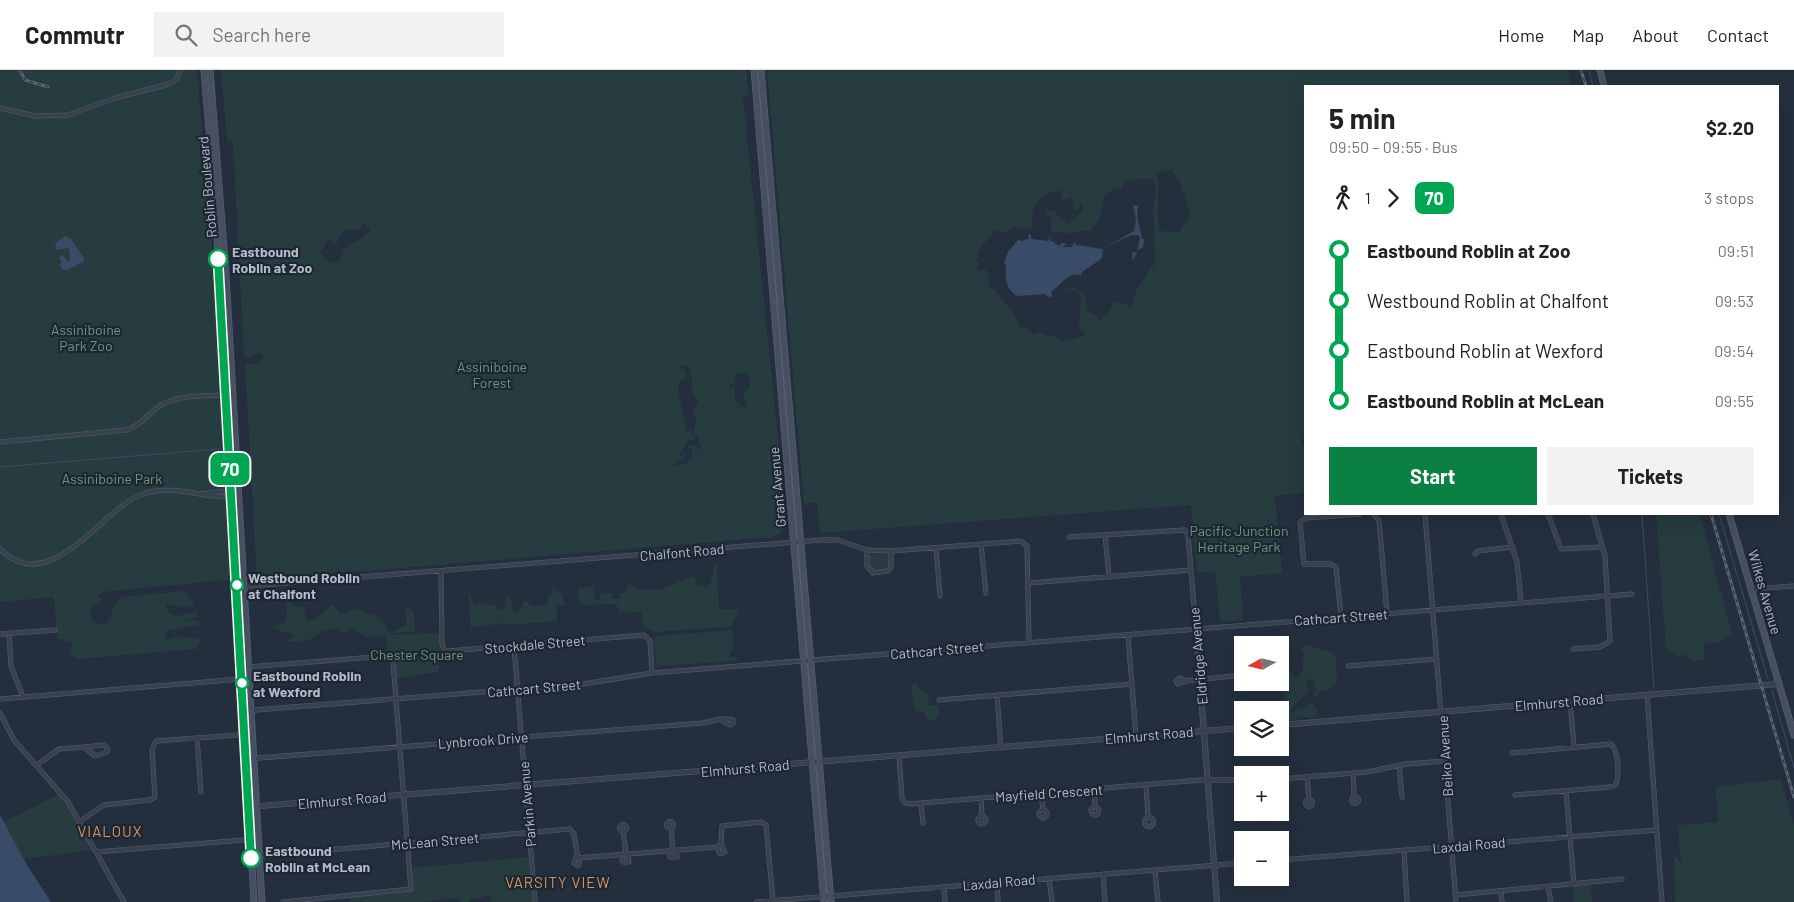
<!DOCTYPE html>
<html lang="en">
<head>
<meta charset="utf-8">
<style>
	:root { --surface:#fff; --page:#f2f2f2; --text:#202124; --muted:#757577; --line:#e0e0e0; --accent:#0b8043 }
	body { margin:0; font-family:Barlow,sans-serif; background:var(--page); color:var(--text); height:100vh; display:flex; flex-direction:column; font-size:19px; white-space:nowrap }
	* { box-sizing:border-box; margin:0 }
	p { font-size:16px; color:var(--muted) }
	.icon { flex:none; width:28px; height:28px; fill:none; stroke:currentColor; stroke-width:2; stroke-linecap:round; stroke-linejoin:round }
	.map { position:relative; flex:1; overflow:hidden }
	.sheet { position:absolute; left:1304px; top:15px; width:475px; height:430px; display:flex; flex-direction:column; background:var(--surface); border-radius:0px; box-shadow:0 5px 20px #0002 }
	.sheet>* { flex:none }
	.badge { padding:0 10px; border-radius:8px; font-size:18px; line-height:32px }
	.needle { width:32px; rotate:262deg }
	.controls { position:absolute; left:1234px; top:566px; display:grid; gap:10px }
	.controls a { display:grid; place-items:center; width:55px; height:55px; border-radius:0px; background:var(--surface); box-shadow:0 5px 20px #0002; font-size:25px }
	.map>.badge { position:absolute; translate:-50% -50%; box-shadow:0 0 0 2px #fff }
	.legs { display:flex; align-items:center; gap:8px; height:55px; padding:0 25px; font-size:16px }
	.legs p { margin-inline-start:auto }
	.headline { display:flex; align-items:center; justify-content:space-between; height:85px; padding:0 25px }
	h1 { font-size:28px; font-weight:700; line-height:38px }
	.cta { display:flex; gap:10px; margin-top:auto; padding:10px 25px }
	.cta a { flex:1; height:58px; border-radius:0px; background:var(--accent); color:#fff; font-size:20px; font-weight:700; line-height:58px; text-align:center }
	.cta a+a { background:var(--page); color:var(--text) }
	ul { padding:0 25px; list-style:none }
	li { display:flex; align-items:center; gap:18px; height:50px; font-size:19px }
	li i { display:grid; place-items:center; width:8px; height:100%; margin:0 6px; background:currentColor }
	li i::after { content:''; width:12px; height:12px; margin:-6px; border:4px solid; border-radius:50%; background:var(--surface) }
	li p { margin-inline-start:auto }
	li:first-child i { background:linear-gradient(#0000 50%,currentColor 0) }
	li:last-child i { background:linear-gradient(currentColor 50%,#0000 0) }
	header { display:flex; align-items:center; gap:30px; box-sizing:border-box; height:70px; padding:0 25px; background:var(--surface); border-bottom:1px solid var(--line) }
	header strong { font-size:24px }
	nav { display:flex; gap:28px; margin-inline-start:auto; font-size:18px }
	.search { width:350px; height:45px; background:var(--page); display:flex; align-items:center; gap:12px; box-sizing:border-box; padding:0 18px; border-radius:0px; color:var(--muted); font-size:19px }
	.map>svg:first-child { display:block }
	.green { fill:#263c3f; fill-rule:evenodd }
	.water { fill:#394c67 }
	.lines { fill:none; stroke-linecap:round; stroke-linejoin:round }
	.stream { stroke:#394c67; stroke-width:1 }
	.minor-casing { stroke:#565f6c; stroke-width:5 }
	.tertiary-casing { stroke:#565f6c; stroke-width:6 }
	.secondary-casing { stroke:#565f6c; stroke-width:7 }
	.minor { stroke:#38414e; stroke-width:4 }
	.tertiary { stroke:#38414e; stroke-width:5 }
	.secondary { stroke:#465061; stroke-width:5.5 }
	.rail-casing { stroke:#5a6575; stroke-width:3 }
	.rail { stroke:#1d2633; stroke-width:1; stroke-dasharray:4; stroke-linecap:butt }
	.line-1-casing { stroke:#fff; stroke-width:11 }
	.line-1 { stroke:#00a651; stroke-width:8 }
	.stop-1-dot { fill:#fff; stroke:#00a651; stroke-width:2.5 }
	.labels { text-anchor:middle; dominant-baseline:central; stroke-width:4.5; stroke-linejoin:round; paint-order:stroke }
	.street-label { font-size:14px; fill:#b4bcc9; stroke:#1d2633 }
	.stop-label { font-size:14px; font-weight:bold; fill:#b4bcc9; stroke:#1d2633; text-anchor:start }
	.park-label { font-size:14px; fill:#6b9a76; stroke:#1d2633 }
	.neighbourhood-label { font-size:15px; letter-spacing:1px; fill:#d59563; stroke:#1d2633 }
</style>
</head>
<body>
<header>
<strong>Commutr</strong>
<div class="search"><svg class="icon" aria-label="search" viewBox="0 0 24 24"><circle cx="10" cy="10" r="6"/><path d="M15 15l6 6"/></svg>Search here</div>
<nav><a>Home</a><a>Map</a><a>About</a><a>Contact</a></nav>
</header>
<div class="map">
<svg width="1794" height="832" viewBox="0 0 1794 832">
	<rect width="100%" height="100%" fill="#242f3e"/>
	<path class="green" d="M0,0H197L213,190L228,471H234L236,509L102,522L97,525L101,529L100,533L93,535L89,540L94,552L103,555L111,549L113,537L120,527L185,521L194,532L192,535L185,537L166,534C167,551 185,545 197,541V547L182,551L196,550L201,554L170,560L166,563V569H173L175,566L203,569L196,579L76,589L70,584L72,572H64L63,569H57L54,527L0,532Z
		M221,0H746L749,26L743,27L787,455L778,465L772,467L257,510L245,293L257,294L264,286L258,283L253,287L244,288L233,71H227ZM363,153L369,157L370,163L365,164L362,168L344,178L341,189L334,193L328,191L320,183L328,170L332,172V175L336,174L344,160H359ZM682,295L688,296L692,310L691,319L698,330L693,344L696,347L693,367L691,359L687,361L678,320L680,310L686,309L685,299H677ZM737,303L747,304L750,307V319H745L744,329L747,332V337H742C733,331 735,327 735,318L730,319L729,314H734ZM697,364L699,373H702L699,381L696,376H689L688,374V379H692V389L686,394L674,396L675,391H682L686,384L684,383L682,386L679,385L689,370H694Z
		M767,0H1567L1572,16H1305V367L1300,374L1305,376V423L1275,426L1282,503L1240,507L1243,550L1220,552L1215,501L1197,503L1191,435L820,463L817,433L812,432L804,435ZM1171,100L1181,114L1190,145L1179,162L1159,161C1157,141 1159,122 1157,103ZM1134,109H1153L1156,118L1153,137L1155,193L1137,219L1133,233L1130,236L1113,231C1111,241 1108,246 1099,250L1097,246L1088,242L1085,226L1075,218L1063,219L1060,221L1071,219L1081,226L1079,257L1086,266C1079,265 1070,273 1062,270C1060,270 1055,266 1052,265L1049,267L1038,262L1033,265L1030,261L1019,255L1013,242L1005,232L994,220L988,218L990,212L986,200H977L979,192H976C977,179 987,170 996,160L1007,163L1015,156L1021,159L1027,157L1033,159C1033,155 1031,152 1032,147C1033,131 1048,119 1061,121L1060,131L1072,127L1074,140L1078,139L1081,134L1083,139L1081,144L1071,149L1070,154L1065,153L1064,148L1056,145L1055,140L1046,142V145L1051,146L1049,151H1052L1051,162L1069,163L1091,160L1099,150L1105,124L1116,118L1120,119L1126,111Z
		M1656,444H1700L1732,565L1720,572L1703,574L1705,590L1693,591L1685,585L1677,586L1666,577Z
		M885,482L891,488V495L887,500H871L868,485Z
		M715,492L717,496L719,539H739L731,557L654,562L643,556L641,542L620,543L616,534L583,535L578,531V518L593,516L595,530L600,529V524L611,523L612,529L621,528L620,524L626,521L629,511L636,519L659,520L694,506L698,517L703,515L707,518L711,512Z
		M553,516L557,521H560L565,535L557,536V551L510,555L503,553L471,558L468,520L474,535L479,532L484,535H495L499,540L504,539L506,527H510L514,542L521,540L523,532H528L531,536L548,535L547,526L552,524Z
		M290,531L295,536L304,537L306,551L316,549L333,534L341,544L351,540L363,539L368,544C379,546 383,548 387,560L391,562L407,555L405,539L410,538L414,542L415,562H400L387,565L439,563L440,579L442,583H439V602L396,608L395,582H388L386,565L367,567L349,558L345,564L334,559L323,560L311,569L296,572L285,571L292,568V563L280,561L272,557L286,552L287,534Z
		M732,560L734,580L730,581V587H736L737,591L657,596L654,571L656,566Z
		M1310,575C1319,581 1328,579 1336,586L1337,612L1329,619L1320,621L1317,626L1313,625L1316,621L1314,611L1308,609L1306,613L1309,621L1291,640L1293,643L1296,639L1305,638L1311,633L1317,639V645L1309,648L1301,646L1295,650H1290L1284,628L1281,601H1289L1294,607H1299L1302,603L1304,583L1300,578Z
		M914,613L929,626L928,635L938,636L939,644L935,651L927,649L924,643L914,640L911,618Z
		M1781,709L1794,755V832H1675L1674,788H1678L1681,796L1678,755L1718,752L1715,717Z
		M59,724L66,732L93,780L24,789L4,752Z
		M528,787L532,832H491L490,826L469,829V832H461L459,828L417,832H350L349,827L412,820L410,798Z
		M1591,814L1592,832H1574L1573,816Z"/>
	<path class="water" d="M1133,135L1138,136L1137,147L1142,168L1144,170L1143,177L1138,180L1133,191L1132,183L1137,182L1140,169L1139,165H1131L1104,178L1134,161L1136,149Z
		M1028,164L1031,165V169L1048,171L1050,167V171H1054L1053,172L1059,176L1062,173L1067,174L1062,177H1072L1074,172L1076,175L1103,179L1102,188C1095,194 1088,197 1081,203L1082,205C1065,201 1060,218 1051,221L1053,228L1051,226L1048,228L1046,224L1017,226C1005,218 1005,207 1006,195L1004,192L1008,182L1019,169L1021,171L1029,169Z
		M65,166L71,169L84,188L83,192L67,200L62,199L59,194L62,192L59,187L63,185L67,191L70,190L69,178L57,180L55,176L57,172Z
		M0,745L27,795L51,832H0Z"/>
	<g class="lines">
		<path class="stream" d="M1589,0L1593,16
			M0,397L220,379
			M1642,444L1654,618
			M1719,444L1768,609
			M1772,621L1794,698"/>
		<g class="minor-casing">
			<path id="minor" d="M0,38L35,46L68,45L115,28L169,14L177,9L180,0
				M0,372L126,360C142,356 149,341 163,334C184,324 210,326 232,325
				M199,424L238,420
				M1374,444L1379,451L1387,543
				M1425,444L1456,832
				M1501,444L1517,492L1521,532
				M1548,444L1561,479L1602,477
				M1105,465L1109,507
				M1069,467L1185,460L1188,465L1196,559
				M981,474L986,523
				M936,478L940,526
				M0,479C52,529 100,439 143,424C173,413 207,430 238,427
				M867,480V496L873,503L888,501L891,497V481
				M1475,484L1478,481L1513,477
				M441,502L442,574L444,579L448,581L644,565L650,571L652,603
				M1029,513L1191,500
				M237,517L821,470H838L867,480L891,481L1021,471L1027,476L1029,572
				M1751,519L1794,516
				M1341,547L1336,497L1330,494H1304L1300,452L1306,448L1360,444
				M0,564L55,560
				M9,564L11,596L23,627
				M1128,565L1136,666
				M514,576L535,832
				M1573,579L1600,577L1610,571L1605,486L1593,444
				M1348,596L1437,589
				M248,597L387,586L391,588L393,592L411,819L283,832
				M1179,608L1187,611L1178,614L1176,611Z
				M1187,611L1242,605
				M997,625L1001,678
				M1647,625L1662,832
				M0,629L241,609
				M939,630L1132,614
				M1570,631L1574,677
				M243,641L583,614L652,603L1632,524
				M0,643L14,670L68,732L124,832
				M197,668L201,722
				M104,675L107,678V682L95,686L84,677Z
				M1512,683L1611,674C1619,681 1619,705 1616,715L1610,717L1515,725
				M899,685L902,728L904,732L909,734L1201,710H1242
				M246,689L703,653C713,651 723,647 733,650V653L730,655L720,649
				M37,695L59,679L84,677
				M1399,695L1402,727
				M1353,703L1354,726
				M1307,707L1309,730
				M1280,709L1367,702L1406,694L1445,691
				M1146,715L1148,747
				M1094,719L1095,737
				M1566,721L1574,814
				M1041,723L1043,740
				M1351.5 730a3.5 3.5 0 1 1 7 0a3.5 3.5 0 1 1-7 0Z
				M981,728L982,746
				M1305.5 733a3.5 3.5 0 1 1 7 0a3.5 3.5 0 1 1-7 0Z
				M921,733L923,753
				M1091 741a4 4 0 1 1 8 0a4 4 0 1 1-8 0Z
				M1039 744a4 4 0 1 1 8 0a4 4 0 1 1-8 0Z
				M1262,742H1264
				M978 750a4 4 0 1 1 8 0a4 4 0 1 1-8 0Z
				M1144.5 752a4.5 4.5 0 1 1 9 0a4.5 4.5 0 1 1-9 0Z
				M80,751L104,735L150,730L155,727L152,679L156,671L251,664
				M666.5 755a3.5 3.5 0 1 1 7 0a3.5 3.5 0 1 1-7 0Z
				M619.5 758a3.5 3.5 0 1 1 7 0a3.5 3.5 0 1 1-7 0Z
				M671,758L673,780
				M623,761L626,784
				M717,777L720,784L725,782L721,774
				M1404,780L1407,832
				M670,781V787H677L676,780
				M96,782L257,769
				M622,784L623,792H629L628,784
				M576,787L574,793L578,796L581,788
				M251,788L258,786L570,759L574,764L578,788L717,777L721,774L722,756L761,752L766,755L773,831
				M1280,790L1657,760
				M1155,800L1158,832
				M1103,804L1105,832
				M1049,808L1052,832
				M997,813L998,832
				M944,817L945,832
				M1548,817L1551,832
				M1501,821L1502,832
				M1456,825L1622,809
				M756,832L1242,793"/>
		</g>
		<g class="tertiary-casing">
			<path id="tertiary" d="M1196,559L1217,832
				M1280,655L1778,614
				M248,737L1242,658"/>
		</g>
		<g class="secondary-casing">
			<path id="secondary" d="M204,0L215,131L254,832
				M210,0L226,205L262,832
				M754,0L824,832
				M761,0L831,832
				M1600,0L1604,16
				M1729,444L1794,665"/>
		</g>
		<use href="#minor" class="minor"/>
		<use href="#tertiary" class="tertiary"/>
		<use href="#secondary" class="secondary"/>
		<g class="rail-casing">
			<path id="rail" d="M20,0L25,10L48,17
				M1581,0L1586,16
				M1711,444L1794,727"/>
		</g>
		<use href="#rail" class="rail"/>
	</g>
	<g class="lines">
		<g class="line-1-casing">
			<path id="line-1" d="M218,189L251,788"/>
		</g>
		<use href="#line-1" class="line-1"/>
	</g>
	<g class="stop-1-dot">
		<circle cx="218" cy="189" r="9"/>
		<circle cx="237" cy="515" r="6"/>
		<circle cx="242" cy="613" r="6"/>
		<circle cx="251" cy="788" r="9"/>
	</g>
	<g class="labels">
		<g class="street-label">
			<text transform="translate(207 117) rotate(-95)">Roblin Boulevard</text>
			<text transform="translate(777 417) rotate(-95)">Grant Avenue</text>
			<text transform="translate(682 482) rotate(-5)">Chalfont Road</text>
			<text transform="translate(1765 522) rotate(74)">Wilkes Avenue</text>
			<text transform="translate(1341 547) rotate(-4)">Cathcart Street</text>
			<text transform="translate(535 574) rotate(-5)">Stockdale Street</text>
			<text transform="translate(937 580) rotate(-5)">Cathcart Street</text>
			<text transform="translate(1198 586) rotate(-95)">Eldridge Avenue</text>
			<text transform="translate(534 618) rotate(-5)">Cathcart Street</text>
			<text transform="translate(1559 632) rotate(-5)">Elmhurst Road</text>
			<text transform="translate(1149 665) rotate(-5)">Elmhurst Road</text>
			<text transform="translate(483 670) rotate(-4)">Lynbrook Drive</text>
			<text transform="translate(1445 686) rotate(-94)">Beiko Avenue</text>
			<text transform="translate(745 698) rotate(-5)">Elmhurst Road</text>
			<text transform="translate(1049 723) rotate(-4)">Mayfield Crescent</text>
			<text transform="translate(342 730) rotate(-5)">Elmhurst Road</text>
			<text transform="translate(527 734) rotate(-95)">Parkin Avenue</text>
			<text transform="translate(435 771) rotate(-5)">McLean Street</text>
			<text transform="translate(1469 775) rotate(-5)">Laxdal Road</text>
			<text transform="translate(999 812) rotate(-5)">Laxdal Road</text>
		</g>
		<g class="stop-label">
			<text x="232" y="181">Eastbound<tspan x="232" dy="16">Roblin at Zoo</tspan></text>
			<text x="248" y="507">Westbound Roblin<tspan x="248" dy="16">at Chalfont</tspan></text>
			<text x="253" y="605">Eastbound Roblin<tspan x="253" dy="16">at Wexford</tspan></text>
			<text x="265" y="780">Eastbound<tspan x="265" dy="16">Roblin at McLean</tspan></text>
		</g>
		<g class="park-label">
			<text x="86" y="259">Assiniboine<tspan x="86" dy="16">Park Zoo</tspan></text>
			<text x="492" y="296">Assiniboine<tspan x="492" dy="16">Forest</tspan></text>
			<text x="112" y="408">Assiniboine Park</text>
			<text x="1239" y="460">Pacific Junction<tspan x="1239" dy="16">Heritage Park</tspan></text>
			<text x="417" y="584">Chester Square</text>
		</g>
		<g class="neighbourhood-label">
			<text x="110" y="761">VIALOUX</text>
			<text x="558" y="812">VARSITY VIEW</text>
		</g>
	</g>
</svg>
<div class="controls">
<a><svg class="needle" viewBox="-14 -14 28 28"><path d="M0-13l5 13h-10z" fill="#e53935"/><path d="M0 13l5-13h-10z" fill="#757577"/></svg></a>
<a><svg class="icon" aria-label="layers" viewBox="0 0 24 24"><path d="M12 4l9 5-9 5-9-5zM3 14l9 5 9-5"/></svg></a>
<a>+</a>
<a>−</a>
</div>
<b class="badge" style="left:230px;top:399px;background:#00a651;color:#fff">70</b>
<section class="sheet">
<div class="headline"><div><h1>5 min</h1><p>09:50 – 09:55 · Bus</p></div><b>$2.20</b></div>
<div class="legs"><svg class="icon" aria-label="walk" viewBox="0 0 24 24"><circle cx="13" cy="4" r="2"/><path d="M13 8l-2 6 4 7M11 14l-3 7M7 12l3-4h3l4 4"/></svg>1<svg class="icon" aria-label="forward" viewBox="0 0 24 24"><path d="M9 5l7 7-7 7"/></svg><b class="badge" style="background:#00a651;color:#fff">70</b><p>3 stops</p></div>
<ul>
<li><i style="color:#00a651"></i><b>Eastbound Roblin at Zoo</b><p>09:51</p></li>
<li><i style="color:#00a651"></i><span>Westbound Roblin at Chalfont</span><p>09:53</p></li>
<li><i style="color:#00a651"></i><span>Eastbound Roblin at Wexford</span><p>09:54</p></li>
<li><i style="color:#00a651"></i><b>Eastbound Roblin at McLean</b><p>09:55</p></li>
</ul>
<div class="cta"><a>Start</a><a>Tickets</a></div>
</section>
</div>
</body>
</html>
